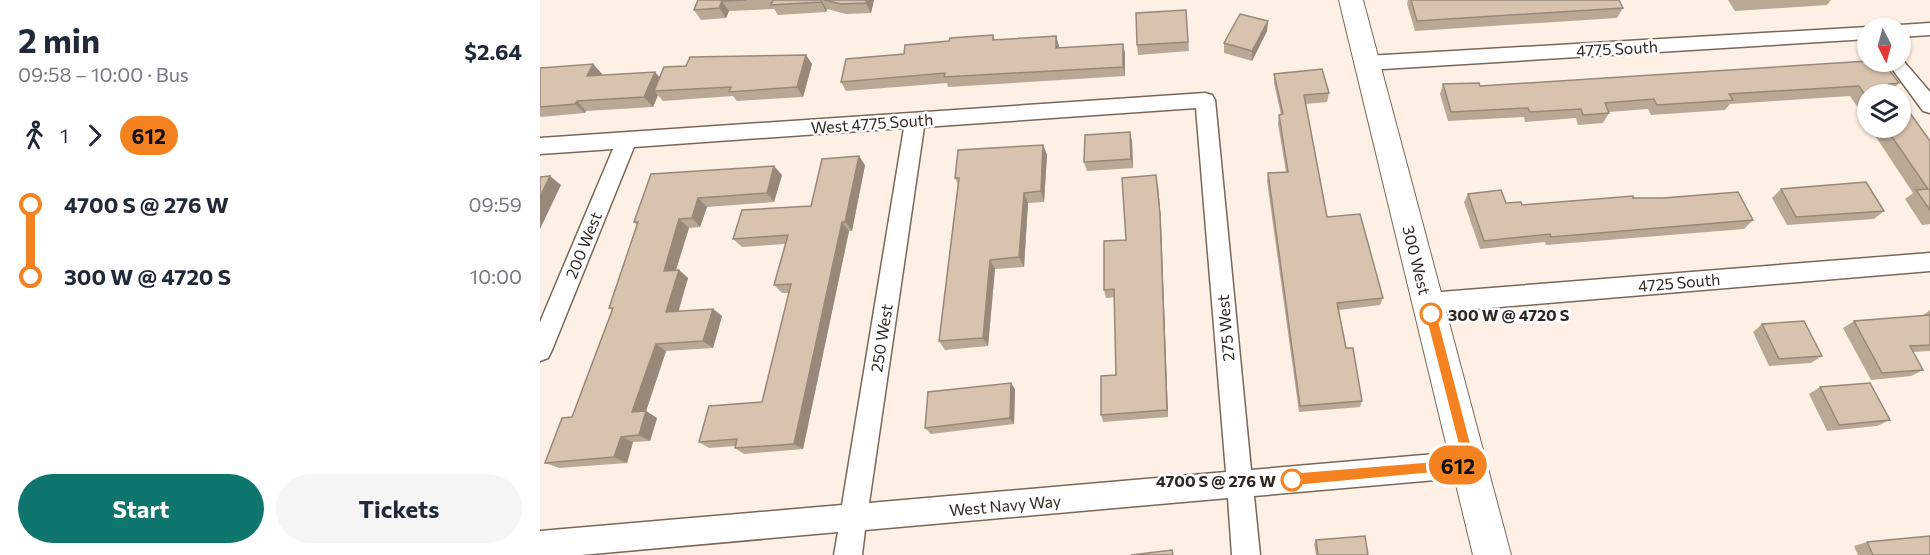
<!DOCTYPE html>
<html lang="en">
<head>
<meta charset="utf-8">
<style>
	:root { --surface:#fff; --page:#f6f6f7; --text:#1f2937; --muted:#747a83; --accent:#0f766e }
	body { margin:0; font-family:Commissioner,sans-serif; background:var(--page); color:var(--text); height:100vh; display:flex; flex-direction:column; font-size:22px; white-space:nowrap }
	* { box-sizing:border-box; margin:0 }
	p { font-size:20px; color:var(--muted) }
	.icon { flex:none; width:33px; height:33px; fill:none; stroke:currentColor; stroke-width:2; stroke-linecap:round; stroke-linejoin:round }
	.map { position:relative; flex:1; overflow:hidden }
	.panel { display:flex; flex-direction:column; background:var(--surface); width:540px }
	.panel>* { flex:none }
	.badge { padding:0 12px; border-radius:20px; font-size:21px; line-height:39px }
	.needle { width:39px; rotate:174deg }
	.fabs { position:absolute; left:1317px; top:18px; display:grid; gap:12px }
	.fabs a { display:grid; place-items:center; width:54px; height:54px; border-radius:50%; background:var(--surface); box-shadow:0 2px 4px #0004; font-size:30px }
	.map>.badge { position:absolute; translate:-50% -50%; box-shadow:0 0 0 3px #fff }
	.legs { display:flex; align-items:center; gap:9px; height:66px; padding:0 18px; font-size:20px }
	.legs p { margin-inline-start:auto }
	.headline { display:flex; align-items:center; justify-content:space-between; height:102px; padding:0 18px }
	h1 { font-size:33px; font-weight:700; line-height:45px }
	.action { display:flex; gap:12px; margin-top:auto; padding:12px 18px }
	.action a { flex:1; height:69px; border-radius:36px; background:var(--accent); color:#fff; font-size:24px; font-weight:700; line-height:69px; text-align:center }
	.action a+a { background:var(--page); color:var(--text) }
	ul { padding:0 18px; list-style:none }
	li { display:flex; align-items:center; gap:21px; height:72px; font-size:22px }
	li i { display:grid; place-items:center; width:9px; height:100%; margin:0 8px; background:currentColor }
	li i::after { content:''; width:15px; height:15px; margin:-8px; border:4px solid; border-radius:50%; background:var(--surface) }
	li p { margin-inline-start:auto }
	li:first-child i { background:linear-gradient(#0000 50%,currentColor 0) }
	li:last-child i { background:linear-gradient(currentColor 50%,#0000 0) }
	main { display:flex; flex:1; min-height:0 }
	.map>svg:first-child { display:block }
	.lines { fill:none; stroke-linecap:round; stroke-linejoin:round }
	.minor-casing { stroke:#7a6756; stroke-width:3 }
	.secondary-casing { stroke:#7a6756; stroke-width:2 }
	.minor { fill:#fff; fill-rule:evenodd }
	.secondary { fill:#fff; fill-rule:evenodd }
	.wall { fill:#baa896 }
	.shaded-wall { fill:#97887a }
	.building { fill:#d8c3af; stroke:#97887a; stroke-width:1.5 }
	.line-1 { fill:#f58220; stroke:#fff; stroke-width:1.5 }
	.stop-1-dot { fill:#fff; stroke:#f58220; stroke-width:3 }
	.labels { text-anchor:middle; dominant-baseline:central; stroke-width:5; stroke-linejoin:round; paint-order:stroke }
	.street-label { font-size:16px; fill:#2f2720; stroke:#fff }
	.stop-label { font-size:16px; font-weight:bold; fill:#2f2720; stroke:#fff; text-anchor:start }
</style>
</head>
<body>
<main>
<section class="panel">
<div class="headline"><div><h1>2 min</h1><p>09:58 – 10:00 · Bus</p></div><b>$2.64</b></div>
<div class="legs"><svg class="icon" aria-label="walk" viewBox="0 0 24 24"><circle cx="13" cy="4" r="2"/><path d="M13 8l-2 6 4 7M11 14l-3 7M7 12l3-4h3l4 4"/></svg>1<svg class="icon" aria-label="forward" viewBox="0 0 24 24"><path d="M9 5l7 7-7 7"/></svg><b class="badge" style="background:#f58220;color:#111">612</b></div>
<ul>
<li><i style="color:#f58220"></i><b>4700 S @ 276 W</b><p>09:59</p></li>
<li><i style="color:#f58220"></i><b>300 W @ 4720 S</b><p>10:00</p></li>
</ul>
<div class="action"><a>Start</a><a>Tickets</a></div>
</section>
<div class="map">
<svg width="1390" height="555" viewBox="0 0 1390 555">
	<rect width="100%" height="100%" fill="#fef0e4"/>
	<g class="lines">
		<g class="minor-casing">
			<path id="minor" d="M1390,23V35L1360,37V28H1352L1360,25Z
				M1328,27L1334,28H1328V39L827,70L820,68L818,63L820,58L827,56Z
				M1360,57L1390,92V113L1383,111L1347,62H1360Z
				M665,93L672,95L675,100L711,470L930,451L939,455L943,464L939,473L930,477L714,496L720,555H692L688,498L325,530L322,555H294L298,532L41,555H0V531L302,505L364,128L94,147L12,350L8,358L0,361V322L73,149L0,154V138ZM656,108L686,472L329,503L384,127Z
				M1390,253V271L888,313L880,310L877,303L880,296L888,293Z"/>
		</g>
		<g class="secondary-casing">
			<path id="secondary" d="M799,0H823L971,555H933Z"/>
		</g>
		<use href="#minor" class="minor"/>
		<use href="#secondary" class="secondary"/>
	</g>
	<path class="wall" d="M158,0H334L331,13L306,14L287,9L286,12L238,15L234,9L189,11L186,18L161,20L154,10Z
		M868,0H871L1083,8L1077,18L875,31L867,4Z
		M1188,0H1291L1287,5L1195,11Z
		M646,10L649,51L598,55L597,45Z
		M728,21L727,31L712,61L684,53V43Z
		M453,35L455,40L516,36L519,48L583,44L585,54V76L408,87L407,83L306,91L301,82L364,54L409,41Z
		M266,55L272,64L263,97L197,101L193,96L123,101L118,95L113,107L46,111L45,113L1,117L0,116V68L53,64L62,74L61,75L120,78L146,66Z
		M734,74L789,93L787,102L766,104L787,217L843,298L840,305L799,310L806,348L822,401L820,407L759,412L727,181L728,173L746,172L738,124L739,115H741L734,83Z
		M1359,83L1353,89L1328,94V123L1310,96L1190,104L1185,110L1111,115L1108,109L1068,112L1069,113L1063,123L1038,125L1036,118L985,122L984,117L908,121L900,94L903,84L940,86Z
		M1330,128H1360L1390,141V224L1382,225L1365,199L1373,193Z
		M592,141L593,168L547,171L544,162Z
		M503,145L507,155L504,202L488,203L484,267L455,269L448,346L405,350L399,341L418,184L415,178Z
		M325,165L312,231H309L263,449L204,454L195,448V446L169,448L159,442L222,402L249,293H242L234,285L245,244L202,247L193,239L271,206Z
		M111,174L242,175L234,202L167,207L160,227L149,228L136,270H139L148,278L138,311L173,309L182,316L173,348L126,351L106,411L117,418L110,441L93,442L87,463L19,468L5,463L32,417L72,310L69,308L97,225L94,222Z
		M618,184L621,223L628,417L563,422L561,415L576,375L575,297L566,298L564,290L586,240Z
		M1241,189L1344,211L1334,219L1247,225L1232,198Z
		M928,194L966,203L982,205L1093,198L1213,220L1204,229L1006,245L1005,242L940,249L924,202Z
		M1390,310V351L1373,352L1383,370L1371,376L1331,380L1303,328L1314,321L1382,316Z
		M1222,324L1282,356L1271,363L1229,366L1213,332Z
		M1280,387L1350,420L1337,426L1287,431L1269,394Z
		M475,389L474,424L391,434L385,428Z
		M776,540L828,555H776L774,544Z
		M1327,542L1390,555H1318L1314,546Z"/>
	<path class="shaded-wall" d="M281,0L287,9L286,12L281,2Z
		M326,0H334L331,13L326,3Z
		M182,1L189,11L186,18L179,8Z
		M728,21L727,31L712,61V51Z
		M516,36L519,46L518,58L516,48Z
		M583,44L585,54V76L583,67Z
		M266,55L272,64L263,97L257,87Z
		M53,64L62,74L57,85L47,76Z
		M115,72L123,81L114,91L118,95L113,107L104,97Z
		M37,101L46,111L45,113L35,104Z
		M590,132L592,141L593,168L591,159Z
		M503,145L507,155L504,202L501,191Z
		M319,156L325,165L312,231L305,222Z
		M234,166L242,175L234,202L227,193Z
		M10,176L21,185L0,229V197Z
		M618,184L621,223L628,417L627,410Z
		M484,193L488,203L484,267L479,257Z
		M158,198L167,207L160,227L152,218Z
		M139,219L149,228L133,279L124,271Z
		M302,222L309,231L263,449L254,444Z
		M450,260L455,269L448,346L443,338Z
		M139,270L148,278L136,320L126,312Z
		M173,309L182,316L173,348L163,341Z
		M116,344L126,351L106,411L117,418L110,441L99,435L92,412Z
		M471,383L475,389L474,424L470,418Z
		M81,437L93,442L87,463L74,457Z"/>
	<path class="building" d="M158,0H206L182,1L179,8L154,10Z
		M233,0H281V2L231,5Z
		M284,0H326V3L301,4Z
		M871,0H1079L1083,8L877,21Z
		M646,10L648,42L597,45L596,13Z
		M700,14L728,21L712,51L684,43Z
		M453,35V40L516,36V48L583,44V67L404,77L405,73L301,82L306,59L364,54L365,45L409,41L410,38Z
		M266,55L257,87L189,92L191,87L114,91L124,67L146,66L150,57Z
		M1328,61L1343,62L1359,83L1349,84L1357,94H1328V99L1319,86L1189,94L1193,100L1117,105L1114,99L1065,103L1069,113L1043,115L1041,109L990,112L988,108L911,112L903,84L939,83L940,86Z
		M53,64L47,76L115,72L104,97L37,101L35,104L0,107V68Z
		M782,69L789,93L764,95L787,217L820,214L843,298L797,303L806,348H813L822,401L760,406L728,173L748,172L739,115L743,114L734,74Z
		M1360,99L1390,141V210L1376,190L1388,189L1346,128H1360Z
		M590,132L591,159L544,162L545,135Z
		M503,145L501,191L484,193L479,257L450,260L443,338L399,341L419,178H415L418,150Z
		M319,156L305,222H302L254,444L195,448L197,439L159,442L169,406L222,402L251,284L234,285L248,235L193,239L202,210L271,206L282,159Z
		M234,166L227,193L158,198L152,218L139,219L124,271L139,270L126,312L173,309L163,341L116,344L92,412L106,411L99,435L81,437L74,457L5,463L22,418L32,417L73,308H69L98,222H94L111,174Z
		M616,175L620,214L627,410L561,415V376L576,375L574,289L564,290V241L586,240L582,178Z
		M10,176L0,197V177Z
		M1326,182L1344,211L1256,217L1241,189Z
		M961,190L966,203L981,202L982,205L1093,196V198H1123L1198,192L1213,220L1011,237L1010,234L944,241L928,194Z
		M1390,315V345L1370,346L1383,370L1342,373L1314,321Z
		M1264,321L1282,356L1239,359L1222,324Z
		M471,383L470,418L385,428L388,392Z
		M1330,383L1350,420L1299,425L1280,387Z
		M825,536L828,555H778L776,540Z
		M1390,536V555H1333L1327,542Z
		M632,550L633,555H591Z"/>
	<path class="line-1" d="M891,309L897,314L936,464L934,469L752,486L747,484L745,480L747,475L752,473L922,459L885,314Z"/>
	<g class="stop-1-dot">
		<circle cx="891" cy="314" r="10"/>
		<circle cx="752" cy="480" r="10"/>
	</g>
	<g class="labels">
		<g class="street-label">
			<text transform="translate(1077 48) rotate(-3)">4775 South</text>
			<text transform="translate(332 123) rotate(-4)">West 4775 South</text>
			<text transform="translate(43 245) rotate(-68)">200 West</text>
			<text transform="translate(877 260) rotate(76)">300 West</text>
			<text transform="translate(1139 282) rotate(-5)">4725 South</text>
			<text transform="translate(685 328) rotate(-95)">275 West</text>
			<text transform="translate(341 338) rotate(-81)">250 West</text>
			<text transform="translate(465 505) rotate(-5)">West Navy Way</text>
		</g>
		<g class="stop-label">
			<text x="908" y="314">300 W @ 4720 S</text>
			<text x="736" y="480" text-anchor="end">4700 S @ 276 W</text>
		</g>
	</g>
</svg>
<div class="fabs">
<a><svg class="needle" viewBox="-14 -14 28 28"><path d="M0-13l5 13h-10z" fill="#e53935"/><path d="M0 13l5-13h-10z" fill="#747a83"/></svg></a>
<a><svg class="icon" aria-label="layers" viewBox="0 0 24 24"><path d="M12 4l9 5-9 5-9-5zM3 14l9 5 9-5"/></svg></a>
</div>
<b class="badge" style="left:918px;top:465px;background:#f58220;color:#111">612</b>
</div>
</main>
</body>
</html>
